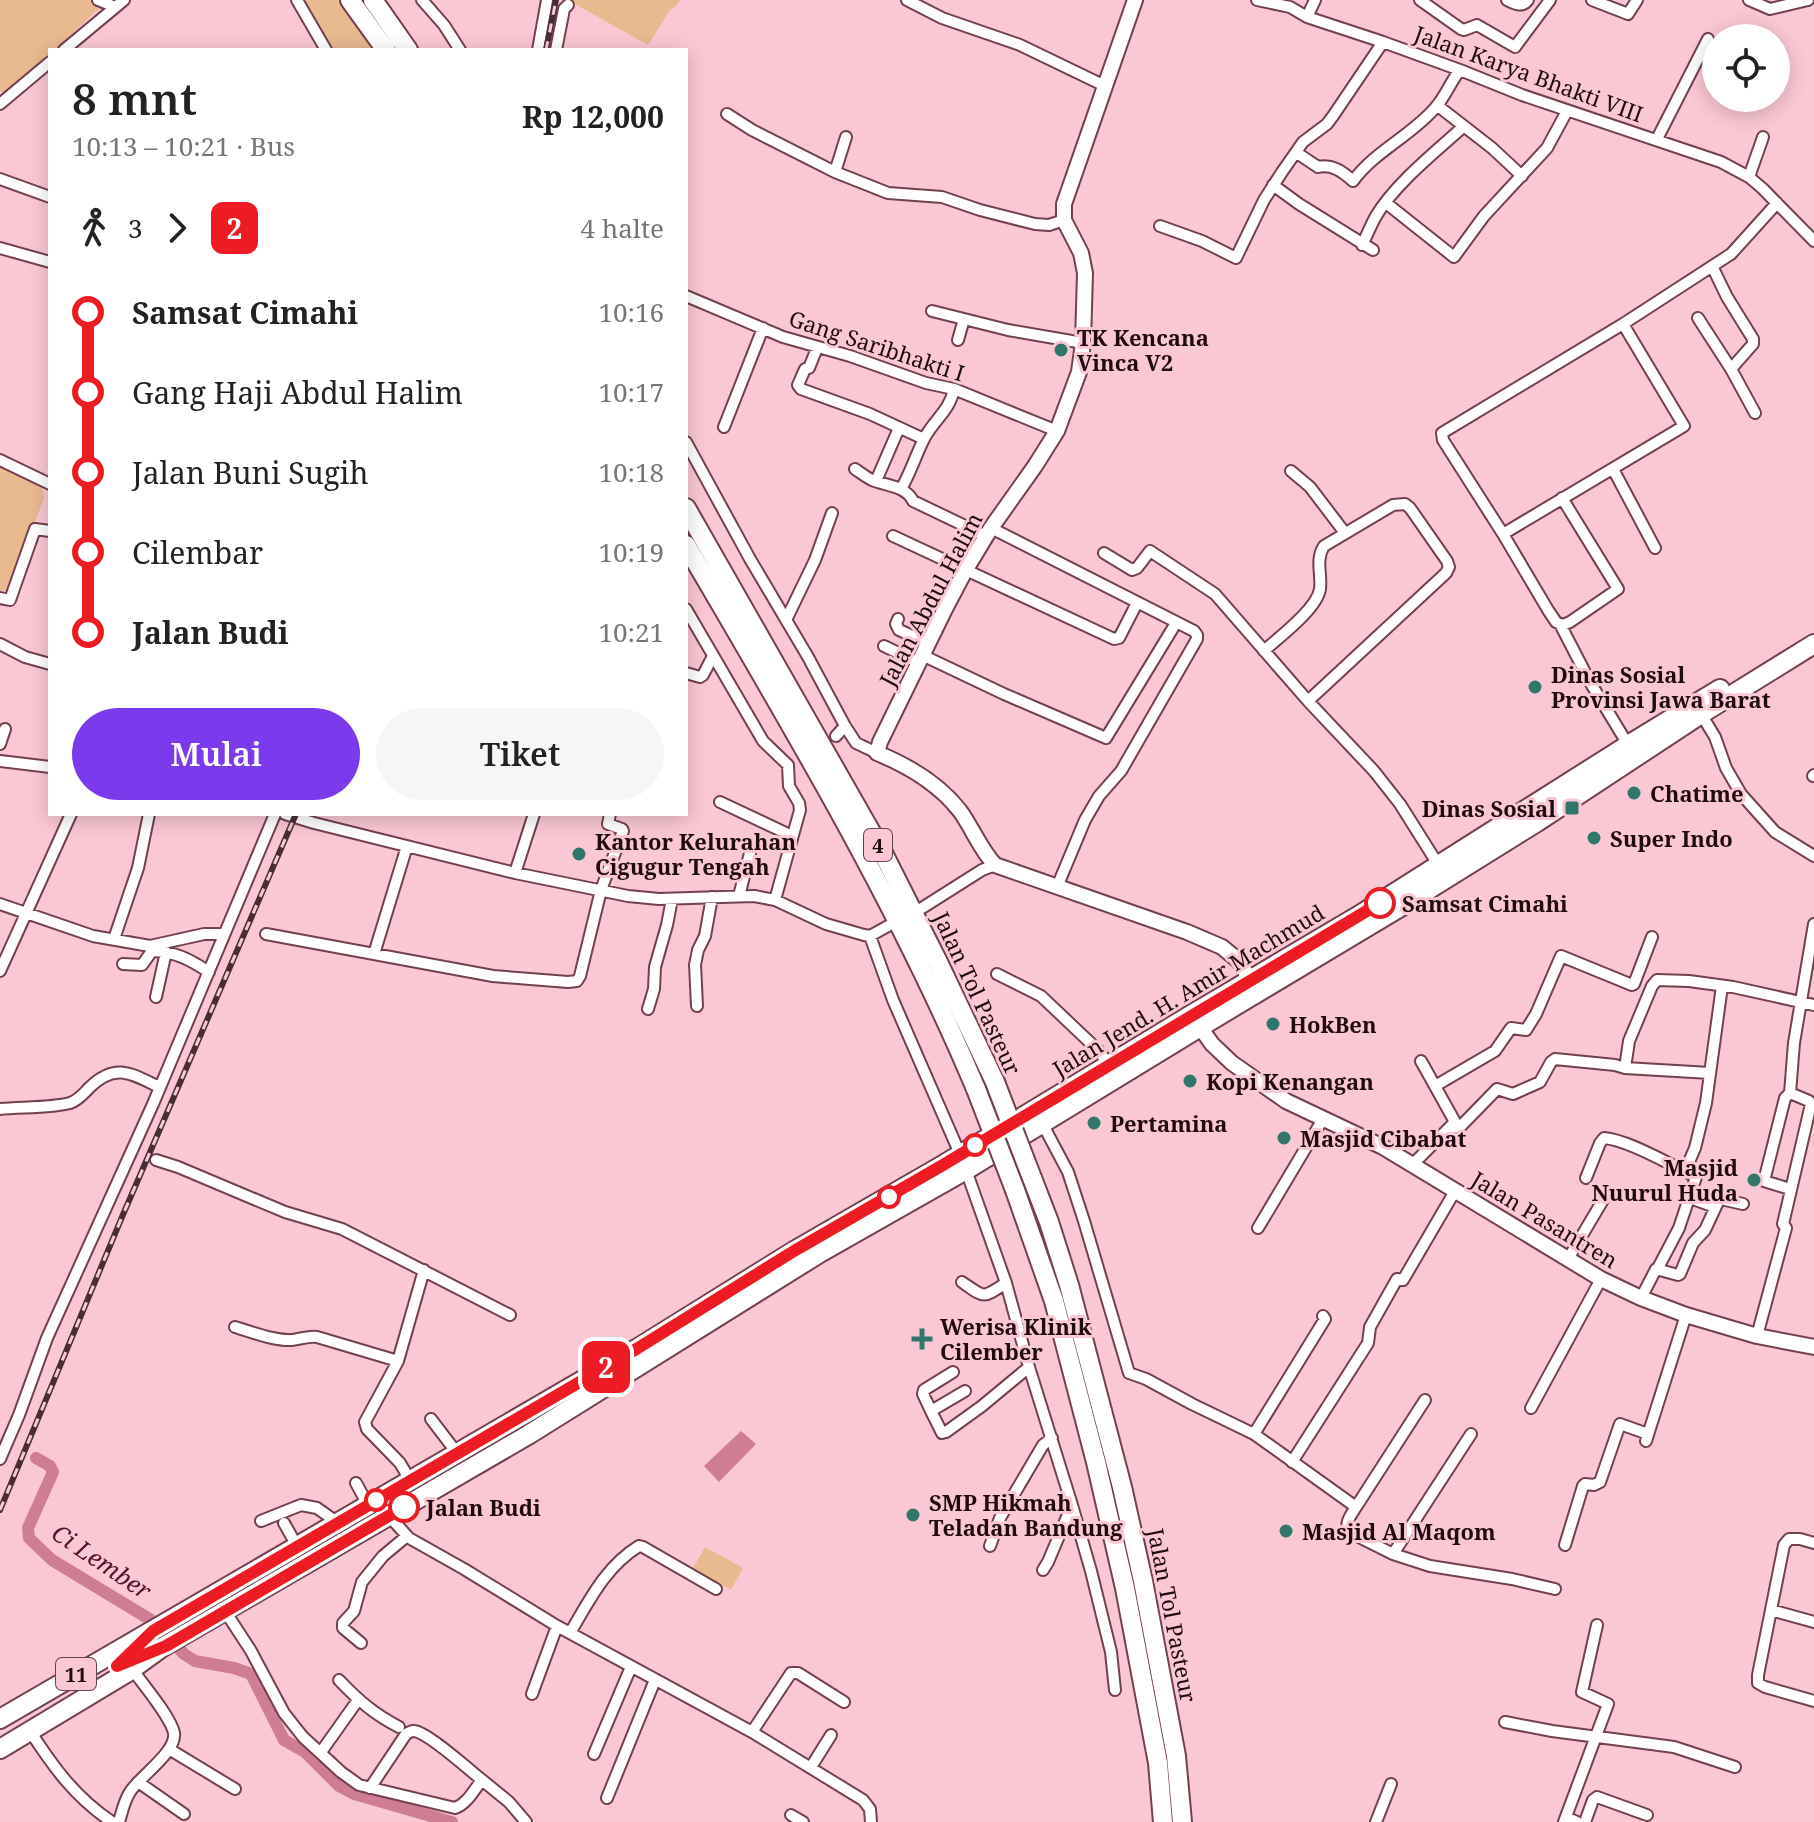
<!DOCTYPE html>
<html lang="id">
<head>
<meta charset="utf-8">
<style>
	:root { --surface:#fff; --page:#f6f6f6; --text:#222; --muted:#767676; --accent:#7c3aed }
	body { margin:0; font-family:"Noto Serif",serif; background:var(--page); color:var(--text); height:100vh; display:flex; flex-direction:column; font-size:30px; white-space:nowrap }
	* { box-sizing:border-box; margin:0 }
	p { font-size:26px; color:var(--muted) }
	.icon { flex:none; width:44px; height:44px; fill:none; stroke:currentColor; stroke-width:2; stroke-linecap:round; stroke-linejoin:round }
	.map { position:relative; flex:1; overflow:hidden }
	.side { position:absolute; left:48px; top:48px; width:640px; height:768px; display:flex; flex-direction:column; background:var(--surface); border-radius:0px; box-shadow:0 4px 20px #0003 }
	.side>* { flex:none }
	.badge { padding:0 16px; border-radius:12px; font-size:28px; line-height:52px }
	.buttons { position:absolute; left:1702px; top:24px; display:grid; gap:16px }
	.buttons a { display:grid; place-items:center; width:88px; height:88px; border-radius:50%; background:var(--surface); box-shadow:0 4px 20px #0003; font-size:40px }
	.map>.badge { position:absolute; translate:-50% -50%; box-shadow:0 0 0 4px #fff }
	.legs { display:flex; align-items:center; gap:12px; height:88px; padding:0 24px; font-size:26px }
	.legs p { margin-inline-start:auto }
	.overview { display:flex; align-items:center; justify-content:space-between; height:136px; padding:0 24px }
	h1 { font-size:44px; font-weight:600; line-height:60px }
	.primary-button { display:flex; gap:16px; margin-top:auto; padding:16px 24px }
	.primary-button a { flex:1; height:92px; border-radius:48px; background:var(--accent); color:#fff; font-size:32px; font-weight:600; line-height:92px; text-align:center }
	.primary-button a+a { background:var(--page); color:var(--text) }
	ul { padding:0 24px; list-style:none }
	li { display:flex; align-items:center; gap:28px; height:80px; font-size:30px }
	li i { display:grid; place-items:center; width:12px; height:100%; margin:0 10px; background:currentColor }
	li i::after { content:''; width:20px; height:20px; margin:-10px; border:6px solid; border-radius:50%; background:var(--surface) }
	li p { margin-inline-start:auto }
	li:first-child i { background:linear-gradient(#0000 50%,currentColor 0) }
	li:last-child i { background:linear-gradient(currentColor 50%,#0000 0) }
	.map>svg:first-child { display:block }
	.green { fill:#e9b990 }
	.water { fill:#cf7d94 }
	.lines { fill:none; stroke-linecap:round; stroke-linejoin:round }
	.canal { stroke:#cf7d94; stroke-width:12 }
	.street-casing { stroke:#73404f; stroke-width:14 }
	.secondary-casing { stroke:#73404f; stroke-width:18 }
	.highway-casing { stroke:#73404f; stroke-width:22 }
	.street { stroke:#fff; stroke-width:10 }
	.secondary { stroke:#fff; stroke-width:14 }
	.highway { stroke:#fff; stroke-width:18 }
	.rail-casing { stroke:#482d35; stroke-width:6 }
	.rail { stroke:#fac8d4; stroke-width:3; stroke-dasharray:9; stroke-linecap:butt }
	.highway-bridge-casing { stroke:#73404f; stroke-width:22; stroke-linecap:butt }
	.highway-bridge { stroke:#fff; stroke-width:18 }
	.line-1-casing { stroke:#fff; stroke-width:18 }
	.line-1 { stroke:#ed1c24; stroke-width:12 }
	.poi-dot { fill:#30766b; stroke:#fac8d4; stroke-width:3 }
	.stop-1-dot { fill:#fff; stroke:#ed1c24; stroke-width:4 }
	.labels { text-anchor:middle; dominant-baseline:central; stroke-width:6; stroke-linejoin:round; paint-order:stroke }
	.shield { fill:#fac8d4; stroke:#61444c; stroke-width:2 }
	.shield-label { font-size:20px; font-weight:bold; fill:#200b11 }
	.street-label { font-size:22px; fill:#200b11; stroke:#fac8d4 }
	.poi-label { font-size:22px; font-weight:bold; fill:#200b11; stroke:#fac8d4; text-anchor:start }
	.stop-label { font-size:22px; font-weight:bold; fill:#200b11; stroke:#fac8d4; text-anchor:start }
	.water-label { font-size:24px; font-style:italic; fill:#5a102d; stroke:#fac8d4 }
</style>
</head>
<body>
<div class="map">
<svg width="1814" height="1822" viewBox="0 0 1814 1822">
	<rect width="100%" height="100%" fill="#fac8d4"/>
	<path class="green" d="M0,0H92L103,5L54,50H50V54L6,94L0,91Z
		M303,0H338L372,50H333Z
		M574,0H680L677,5L670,10L648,45L573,3Z
		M0,463L40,479L44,498L11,588L0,592Z
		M705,1547L743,1568L731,1590L693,1568Z"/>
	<path class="water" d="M741,1431L756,1444L719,1482L704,1466Z"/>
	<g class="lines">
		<path class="canal" d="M36,1458L50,1466L53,1472L28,1528L29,1538L52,1560L151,1620L184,1654L195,1661L234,1668L251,1674L284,1740L305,1752L339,1786L354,1794L452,1822"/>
		<g class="street-casing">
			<path id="street" d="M98,0L115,7
				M297,0L326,50
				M422,0L444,25L460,50
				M907,0L942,18L1020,45L1105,86
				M1257,0L1290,7L1307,17L1383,42L1460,70L1522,95L1721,162L1749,177L1762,188L1814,241
				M1420,0L1461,29L1464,30L1477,25L1515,47L1550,0
				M1507,0C1515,4 1522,8 1528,0
				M1592,0L1628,14L1637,0
				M1749,0L1770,9L1808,0
				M1307,17L1315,0
				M64,50L124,0
				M538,50L547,0
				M556,50L564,9L568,5
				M0,104L50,62
				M1438,106L1492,148L1522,176
				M727,114L752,130L835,172L888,193L942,197L980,210L1035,224L1049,225L1064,220
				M1657,139L1708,39
				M1297,153L1318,167C1332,164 1342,171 1353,181C1375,151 1411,136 1435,108C1445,97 1451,81 1460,70
				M835,172L846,137
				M1749,177L1763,137
				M0,179L50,197
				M1273,185L1299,204L1373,250
				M1386,203L1454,257L1484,216L1547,148L1567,111
				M1160,226L1202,241L1236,258L1264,200L1282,172L1303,142L1327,124L1333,116L1383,42
				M1362,245C1367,235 1371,225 1376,216C1394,185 1436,151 1463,127
				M0,248L50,262
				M1712,266L1727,297L1753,339V344L1731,369L1755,413
				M686,296L783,337L850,356L926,383L954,389L1057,431
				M932,311L1008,330L1083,343
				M1698,318L1731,369
				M958,340L964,319
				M817,348L809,368L805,369L798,385L801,389L870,414L924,439
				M724,427L763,328
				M686,442L750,559L808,657L845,726L856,743L877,753
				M0,460L50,484
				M855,469C861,473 866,477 872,480C887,486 906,486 913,501L986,536
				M1613,469L1655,548
				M1291,471L1310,487L1345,533
				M876,481L899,428
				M901,489C911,472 916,454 925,437C935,419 950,410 954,389
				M1562,498L1618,589L1570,622L1563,625L1556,622L1548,610L1503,534L1443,440L1442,433L1623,324L1731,254L1777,203
				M991,528L1194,631L1197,635V639L1121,771L1099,796L1085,820L1057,887
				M1503,534L1684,426L1623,324
				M893,536L1114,639L1119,638L1137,603
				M1104,553L1132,570L1137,568L1150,551L1215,594L1308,701L1374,771L1400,804L1439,866
				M0,598L10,600L35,529L50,531
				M686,609L763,741L788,765L789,786L799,803L800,810L775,900
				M898,619L896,624L899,630L928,643
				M786,620L815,560L832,513
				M1560,624L1590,682L1630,748
				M0,644L25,657L50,664
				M884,646L919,663
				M1264,651C1279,637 1317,609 1320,589C1322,574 1315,560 1324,546L1393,505L1405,504L1410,508L1447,561L1449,567L1446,573L1308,701
				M922,655L1004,694L1106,738L1176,623
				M686,673L700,677L703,675L713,656
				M1701,714L1715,737L1726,768L1741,794L1775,832L1814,856
				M836,736L845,726
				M0,744L5,729
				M0,761L50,767
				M1813,776L1814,775
				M720,802L792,836
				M285,814L314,823L515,873L628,896L659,899L754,896L775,900L826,924L864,935L870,936L888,926
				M515,873L534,814
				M739,896L750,853
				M0,904L93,936L150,946L204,934H224
				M922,908L982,870L995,865
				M266,934L493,976L568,982L577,981L580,976L601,890L623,831L622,829L608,824L610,814
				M870,936L893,1000L960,1154
				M114,939L138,868L149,814
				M374,954L407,846
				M123,964L142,965L152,951C176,952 189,959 209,972
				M0,971L71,814
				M997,974L1041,996L1100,1052L1109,1066
				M156,997L166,952
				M697,1006L695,965L698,950L705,936L712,897
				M648,1009L654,989L655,967L667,925L672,899
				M1625,1068L1629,1041L1652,986L1657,980L1689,981L1733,987L1814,1005
				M1435,1086L1495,1051L1511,1028L1526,1030L1536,1014L1561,956L1632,985L1634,984L1652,937
				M0,1109C20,1107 52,1108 70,1103C79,1100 84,1093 90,1087C116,1062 132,1074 159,1087
				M1042,1123L1068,1172L1084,1221L1129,1373L1146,1379L1192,1404L1254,1434L1356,1507
				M1449,1129L1461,1126L1497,1089L1513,1094L1540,1082L1551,1062L1555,1059L1615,1065L1625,1068L1710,1073
				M156,1160L178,1167L285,1212L342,1229L510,1315
				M1412,1165L1455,1122L1421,1061
				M966,1170L1006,1283L1029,1367L1072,1505L1091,1571L1111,1652L1115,1690
				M1586,1178L1600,1143L1604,1138C1627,1140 1663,1161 1685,1171
				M1790,1189L1764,1181L1785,1098L1790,1093L1794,1043L1814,924
				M1690,1198L1715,1207
				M1258,1228L1323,1119
				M1568,1259L1603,1200
				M1658,1268L1679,1228L1696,1177L1685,1171L1695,1148L1706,1103L1722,986
				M962,1282C985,1298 982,1299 1006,1283
				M1641,1298L1656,1269L1678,1275L1680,1274L1693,1243L1705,1230L1718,1202L1721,1199L1743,1204
				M235,1327C252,1332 274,1341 292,1340C301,1339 308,1336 317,1337L398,1361
				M1757,1336L1786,1228L1783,1224L1811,1104L1809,1101L1790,1093
				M965,1391L931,1411L942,1433L946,1432L982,1406L1029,1367
				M1425,1400L1356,1507C1351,1515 1344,1523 1349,1532L1393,1554L1430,1566L1512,1579L1555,1589
				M1531,1408L1601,1279
				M931,1411L923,1394L924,1390L953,1372
				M431,1419L457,1453
				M1254,1434L1325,1319L1323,1316
				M1646,1441L1686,1315
				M0,1459L19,1415L47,1338L153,1104L275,814
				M1292,1462L1368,1343L1370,1327L1397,1279L1403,1280L1455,1191
				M410,1480L400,1463L367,1429L365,1422L398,1361L424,1270
				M356,1483L368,1505
				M389,1516L409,1538L464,1569L557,1626L752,1732L863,1800L870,1809L871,1822
				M261,1521L301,1505L317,1508L338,1523
				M284,1523L297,1546
				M1814,1543L1800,1539H1789L1784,1545L1758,1675V1683L1765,1687L1814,1701
				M1565,1545L1583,1486L1585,1484L1594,1485L1600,1482L1620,1424L1648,1434
				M990,1546L1000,1518L1043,1445L1052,1438
				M1393,1554L1471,1434
				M1043,1570L1048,1562L1072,1505
				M1771,1610L1814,1622
				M225,1611L251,1651L284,1713L303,1737L341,1772L359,1785L455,1808C467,1804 474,1790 482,1780L509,1802L526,1822
				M570,1633C589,1601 606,1566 639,1546L643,1547L716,1589
				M361,1643L343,1628V1623L354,1611L362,1582L383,1556L407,1536
				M339,1680C359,1701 374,1714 399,1727
				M532,1694L557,1626
				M1505,1722L1552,1731L1674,1747L1735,1767
				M30,1731C54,1768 75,1797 112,1822
				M752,1732L791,1673H798L844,1702
				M169,1749L235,1789
				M321,1752L358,1700
				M594,1754L631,1667
				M811,1767L831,1735
				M138,1782L184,1814
				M370,1788L406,1734C412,1731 412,1730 418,1732C434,1738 467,1768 482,1780
				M607,1798L655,1680
				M791,1815L803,1822
				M1566,1817L1577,1822
				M119,1822C122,1812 124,1801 130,1792C139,1777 177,1752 174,1733C171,1717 142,1683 132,1669
				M1376,1822L1391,1784
				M1564,1822L1608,1704L1582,1692L1597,1625
				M1585,1822L1593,1800L1597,1797L1647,1815"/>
		</g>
		<g class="secondary-casing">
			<path id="secondary" d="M1135,0L1064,204V220L1081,253L1085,273L1083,343L1079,372L1057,431L1035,466L991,528L965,571L945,609L880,742L877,753C909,766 939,784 960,811C973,829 980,849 995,865L1187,932L1222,947L1239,961L1250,980
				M1200,1027L1212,1044L1232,1063L1286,1101L1383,1147L1601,1279L1641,1298L1686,1315L1757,1336L1814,1347"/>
		</g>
		<g class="highway-casing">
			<path id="highway" d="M350,0L386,50
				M373,0L408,50
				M686,508L884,855L938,962L995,1082
				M686,545C790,723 896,899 976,1089
				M1032,1178L1049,1222L1069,1285L1122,1487L1143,1581L1176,1756L1182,1822
				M1015,1190L1054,1301L1096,1462L1125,1588L1158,1763L1163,1822
				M0,1719L638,1348L794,1251L943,1165L1189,1016L1358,916L1628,745L1720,689
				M0,1749L128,1672L161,1648L528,1435L818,1254L966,1170L1200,1027L1402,906L1537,822L1701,714L1814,644"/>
		</g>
		<use href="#street" class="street"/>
		<use href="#secondary" class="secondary"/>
		<use href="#highway" class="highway"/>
		<g class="rail-casing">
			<path id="rail" d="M546,50L556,0
				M0,1510L122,1217L296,814"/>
		</g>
		<use href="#rail" class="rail"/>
		<g class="highway-bridge-casing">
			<path id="highway-bridge" d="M995,1082L1032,1178
				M976,1089L1015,1190"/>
		</g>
		<use href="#highway-bridge" class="highway-bridge"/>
	</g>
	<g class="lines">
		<g class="line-1-casing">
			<path id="line-1" d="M404,1507L166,1646L117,1666L153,1631L638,1348L794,1251L943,1165L1380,903"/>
		</g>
		<use href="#line-1" class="line-1"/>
	</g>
	<g class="poi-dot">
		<circle cx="1061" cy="350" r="8"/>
		<circle cx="1535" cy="687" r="8"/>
		<circle cx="1634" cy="793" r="8"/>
		<rect x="1564" y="800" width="16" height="16" rx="4"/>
		<circle cx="1594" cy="838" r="8"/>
		<circle cx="579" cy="854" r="8"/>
		<circle cx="1273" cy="1024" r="8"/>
		<circle cx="1190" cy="1081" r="8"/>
		<circle cx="1094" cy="1123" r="8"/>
		<circle cx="1284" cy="1138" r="8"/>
		<circle cx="1754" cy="1180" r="8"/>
		<path d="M918 1327h8v8h8v8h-8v8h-8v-8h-8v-8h8z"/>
		<circle cx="913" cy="1515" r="8"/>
		<circle cx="1286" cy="1531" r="8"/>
	</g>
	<g class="stop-1-dot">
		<circle cx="1380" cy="903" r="14"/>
		<circle cx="975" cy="1145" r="10"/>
		<circle cx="889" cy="1197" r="10"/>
		<circle cx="376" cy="1500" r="10"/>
		<circle cx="404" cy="1507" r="14"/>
	</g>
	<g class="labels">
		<g class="shield">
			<rect x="864" y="829" width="28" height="32" rx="6"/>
			<rect x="56" y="1658" width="40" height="32" rx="6"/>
		</g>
		<g class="shield-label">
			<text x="878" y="845">4</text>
			<text x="76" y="1674">11</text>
		</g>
		<g class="street-label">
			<text transform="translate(1529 73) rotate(20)">Jalan Karya Bhakti VIII</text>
			<text transform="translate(877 345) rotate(18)">Gang Saribhakti I</text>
			<text transform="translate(930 599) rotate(-62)">Jalan Abdul Halim</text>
			<text transform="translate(1188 990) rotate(-31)">Jalan Jend. H. Amir Machmud</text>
			<text transform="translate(978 993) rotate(65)">Jalan Tol Pasteur</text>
			<text transform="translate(1545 1219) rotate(31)">Jalan Pasantren</text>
			<text transform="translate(1173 1615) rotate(79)">Jalan Tol Pasteur</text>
		</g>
		<g class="poi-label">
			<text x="1077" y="337">TK Kencana<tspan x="1077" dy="25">Vinca V2</tspan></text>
			<text x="1551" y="674">Dinas Sosial<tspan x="1551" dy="25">Provinsi Jawa Barat</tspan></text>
			<text x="1650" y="793">Chatime</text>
			<text x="1556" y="808" text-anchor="end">Dinas Sosial</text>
			<text x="1610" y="838">Super Indo</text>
			<text x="595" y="841">Kantor Kelurahan<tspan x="595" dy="25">Cigugur Tengah</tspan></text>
			<text x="1289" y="1024">HokBen</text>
			<text x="1206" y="1081">Kopi Kenangan</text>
			<text x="1110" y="1123">Pertamina</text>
			<text x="1300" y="1138">Masjid Cibabat</text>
			<text x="1738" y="1167" text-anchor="end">Masjid<tspan x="1738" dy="25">Nuurul Huda</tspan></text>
			<text x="940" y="1326">Werisa Klinik<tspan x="940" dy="25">Cilember</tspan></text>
			<text x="929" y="1502">SMP Hikmah<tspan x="929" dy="25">Teladan Bandung</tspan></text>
			<text x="1302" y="1531">Masjid Al Maqom</text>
		</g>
		<g class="stop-label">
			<text x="1402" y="903">Samsat Cimahi</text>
			<text x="426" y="1507">Jalan Budi</text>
		</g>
		<g class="water-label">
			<text transform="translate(102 1561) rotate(34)">Ci Lember</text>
		</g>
	</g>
</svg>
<div class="buttons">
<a><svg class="icon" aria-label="locate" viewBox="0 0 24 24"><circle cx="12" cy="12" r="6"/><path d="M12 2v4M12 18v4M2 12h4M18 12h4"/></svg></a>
</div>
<b class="badge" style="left:606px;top:1367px;background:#ed1c24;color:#fff">2</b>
<section class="side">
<div class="overview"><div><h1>8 mnt</h1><p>10:13 – 10:21 · Bus</p></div><b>Rp 12,000</b></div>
<div class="legs"><svg class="icon" aria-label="walk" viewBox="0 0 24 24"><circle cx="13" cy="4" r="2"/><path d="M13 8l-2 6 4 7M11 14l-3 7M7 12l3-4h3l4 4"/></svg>3<svg class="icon" aria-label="forward" viewBox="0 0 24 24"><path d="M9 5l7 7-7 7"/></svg><b class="badge" style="background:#ed1c24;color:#fff">2</b><p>4 halte</p></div>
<ul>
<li><i style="color:#ed1c24"></i><b>Samsat Cimahi</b><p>10:16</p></li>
<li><i style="color:#ed1c24"></i><span>Gang Haji Abdul Halim</span><p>10:17</p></li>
<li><i style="color:#ed1c24"></i><span>Jalan Buni Sugih</span><p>10:18</p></li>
<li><i style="color:#ed1c24"></i><span>Cilembar</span><p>10:19</p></li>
<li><i style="color:#ed1c24"></i><b>Jalan Budi</b><p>10:21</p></li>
</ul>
<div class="primary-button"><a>Mulai</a><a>Tiket</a></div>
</section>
</div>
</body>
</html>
